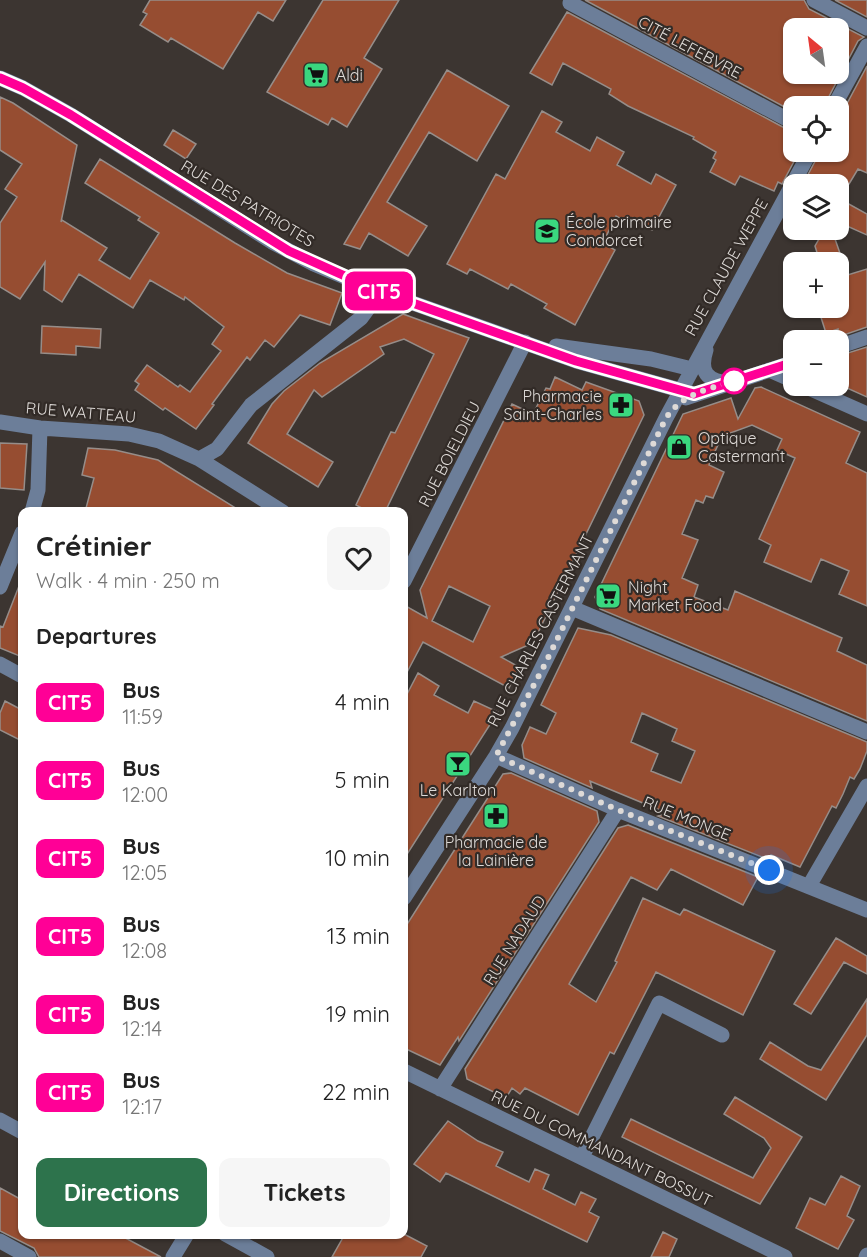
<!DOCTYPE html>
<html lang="en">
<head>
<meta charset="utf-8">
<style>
	:root { --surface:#fff; --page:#f6f6f6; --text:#222; --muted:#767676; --accent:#2d734c }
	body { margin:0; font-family:Quicksand,sans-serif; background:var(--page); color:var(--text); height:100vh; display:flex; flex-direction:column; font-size:22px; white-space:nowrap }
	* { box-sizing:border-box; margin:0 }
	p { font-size:20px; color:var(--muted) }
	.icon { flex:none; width:33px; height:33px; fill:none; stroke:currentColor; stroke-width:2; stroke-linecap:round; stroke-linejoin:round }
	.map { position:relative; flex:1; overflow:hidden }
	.panel { position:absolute; left:18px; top:507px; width:390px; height:732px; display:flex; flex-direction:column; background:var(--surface); border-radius:12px; box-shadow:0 2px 4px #0004 }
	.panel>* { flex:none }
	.badge { padding:0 12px; border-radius:9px; font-size:21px; line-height:39px }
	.needle { width:39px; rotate:331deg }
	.buttons { position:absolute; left:783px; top:18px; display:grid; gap:12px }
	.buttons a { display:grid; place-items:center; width:66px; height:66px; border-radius:12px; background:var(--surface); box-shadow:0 2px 4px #0004; font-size:30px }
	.you { position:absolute; width:30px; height:30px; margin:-15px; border:4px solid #fff; border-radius:50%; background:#1a73e8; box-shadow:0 0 0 9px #1a73e833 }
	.map>.badge { position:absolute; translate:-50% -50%; box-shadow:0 0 0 3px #fff }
	h2 { padding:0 18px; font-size:22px; line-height:54px }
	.round { display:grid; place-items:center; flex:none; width:63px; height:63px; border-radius:12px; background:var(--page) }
	.head { display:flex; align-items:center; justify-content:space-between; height:102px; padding:0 18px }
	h1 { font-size:28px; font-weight:700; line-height:45px }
	.action { display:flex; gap:12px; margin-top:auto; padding:12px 18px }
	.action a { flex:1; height:69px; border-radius:12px; background:var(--accent); color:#fff; font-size:24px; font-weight:700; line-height:69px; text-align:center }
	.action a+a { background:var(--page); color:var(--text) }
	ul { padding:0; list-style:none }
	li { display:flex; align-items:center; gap:18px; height:78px; padding:0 18px }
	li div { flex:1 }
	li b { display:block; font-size:22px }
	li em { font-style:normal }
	li .badge { min-width:66px; font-weight:700; text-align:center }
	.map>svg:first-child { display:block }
	.building { fill:#964d31; stroke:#968d89; stroke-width:1.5; fill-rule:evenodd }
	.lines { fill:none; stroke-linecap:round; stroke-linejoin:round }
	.minor { stroke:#6c7e99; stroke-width:15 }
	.line-casing { stroke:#fff; stroke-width:14 }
	.line { stroke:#ff0096; stroke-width:9 }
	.walk { stroke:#dedad7; stroke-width:6; stroke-dasharray:0 10.8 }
	.stop-dot { fill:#fff; stroke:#ff0096; stroke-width:3 }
	.labels { text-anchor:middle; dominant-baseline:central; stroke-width:4.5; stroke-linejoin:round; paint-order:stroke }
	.street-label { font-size:16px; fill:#dedad7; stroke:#322b27 }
	.poi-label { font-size:16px; fill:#dedad7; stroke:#322b27; text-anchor:start }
</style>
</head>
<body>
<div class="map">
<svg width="867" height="1257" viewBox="0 0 867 1257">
	<rect width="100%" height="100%" fill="#3c3531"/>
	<path class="building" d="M150,0H286L273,21L258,12L223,69L171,38L168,42L140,25L147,14L143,12Z
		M323,0H399L364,58L382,69L347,127L332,118L328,125L267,92Z
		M585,0H804L809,9L864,37L858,41L824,106H794V112ZM794,28H838V74H794Z
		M835,0H867V17Z
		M567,12L794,133V152H799L782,184L778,182L774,191L740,176L735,185L710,172L716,160L713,158L716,152L693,139L694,137L628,106L609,94L611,89L563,63L552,85L530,73Z
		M867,66V173L858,169L849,184H803L820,152H838V115L843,111Z
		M447,70L509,106L477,161L429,132L387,202L427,226L408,256L369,233L360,249L344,244Z
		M0,97L13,103L77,145L61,222L62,220L107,248L99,260L130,279L159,233L138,220L140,217L85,183L100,159L235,243L287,273L342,293L330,325L300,315L274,347L265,340L250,360L247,357L212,404L214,405L196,429L165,408L163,410L153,403L135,390L139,384L135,381L147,365L178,387L180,385L190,392L221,351L212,344L224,327L185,297L184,300L150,280L133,308L79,274L62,302L44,290L45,262L20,299L0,287V223L17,197L5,189L22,164L0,150Z
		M542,111L562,122L556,132L590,151L597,137L624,152L617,165L651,184L656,174L676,185L652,230L628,217L625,221L616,216L603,243L615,250L575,325L544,308L547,304L511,284L508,289L470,269L467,274L447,264L496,174L505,179Z
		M173,130L196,144L186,159L164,145Z
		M838,198L867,214V235L838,222Z
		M823,232L834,236L843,262H827L825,257L819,259L815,246Z
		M867,269V327L838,337V329L826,333L818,308H838V290L845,288L841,277Z
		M403,314L469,338L385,512H369L356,505L391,432L395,433L434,354L404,339L380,347L384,354L322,397L314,390L287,434L333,462L318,487L248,443L272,404L284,391L320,363Z
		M42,326L101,329L100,348L76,346V355L41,353Z
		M867,347V397L838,384V356Z
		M555,377L582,390L586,382L639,401L644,415L533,643L501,657L519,667L509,688L423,642L404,678V605L427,618L420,590L512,404L533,414L546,388L550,389ZM449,586L490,606L473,642L432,621Z
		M761,387L860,432L846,463L867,473V606L839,594L849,571L821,559L811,582L764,562L771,545L759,539L795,458L777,450L782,439L752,425L722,436L709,465L724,472L713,498L706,496L703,503L696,500L682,534L698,540L682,578L698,585L694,597L728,610L735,591L842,638L837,651L867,665V721L600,609L595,597L683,414L731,398L738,419L755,388Z
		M0,443L27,444L24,490L0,488Z
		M88,448L115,450L158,460L242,512H85L94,478L82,475Z
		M21,581H22V657L0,648V626L3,627Z
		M578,628L611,635L867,742V751L860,769L854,779L850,777L843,794L836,808L832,806L800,867L771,855L767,859L658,816L667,813L609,789L590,781L592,788L524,758L522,745L530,727L546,734L556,713L541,705ZM642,713L677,729L672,741L695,751L681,783L651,771L658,754L631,742Z
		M418,673L439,686L434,695L468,713L474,701L498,712L404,859V700Z
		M5,701L22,710V741L0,730V713Z
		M511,773L597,811L599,822L459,1041L458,1037L440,1065L404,1048V929L503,774Z
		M628,825L758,877L743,905L671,869L657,890L631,877L569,984L596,1002L617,962L615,961L643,898L680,915L684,909L775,951L743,1015L656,972L614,1054L610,1052L578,1115L525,1088L520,1094L512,1088L506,1098L467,1079L465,1069L618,828Z
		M836,938L867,956V974L844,962L811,1014L794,1004Z
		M867,999V1035L826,1100L760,1059L770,1042L808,1066L821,1070Z
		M735,1097L802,1137L760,1204L622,1137L631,1119L753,1178L771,1148L764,1138L724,1114Z
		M448,1121L478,1141L503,1152L496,1166L529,1182L535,1169L549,1175L543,1189L575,1205L581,1192L596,1199L589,1212L599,1217L587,1242L446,1173L440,1182L414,1164Z
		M841,1176L860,1186L847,1216L854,1220L838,1249L796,1228L810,1198L825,1205Z
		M0,1188L22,1200V1234H118L161,1257H39L34,1248L0,1231Z
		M663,1232L677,1239L669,1257H651Z
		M345,1234H404L427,1246L421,1257H332Z"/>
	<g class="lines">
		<path class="minor" d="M814,0L867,28
			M570,3L794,123
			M0,78L23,88L71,115L272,242L314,264L376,290L576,361L694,394
			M834,106L867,46
			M556,346L651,359L692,369
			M838,347L867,337
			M706,350C699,372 707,381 729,383
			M769,370L794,381
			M804,386L867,414
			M686,398L794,362
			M0,422L40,428L129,434L159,441L199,459L283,512
			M199,459L217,449L251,405L361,318L372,303L376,290
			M32,512L38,490L40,428
			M404,581L525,342
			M0,587L22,533
			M572,608L867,732
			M0,664L22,676
			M496,756L618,810L867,910
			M809,886L867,786
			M404,898L496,756L512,728L666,418L810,152
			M404,1071L785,1257
			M440,1089L618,810
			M0,1120L22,1132
			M582,1157L659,1003L722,1035
			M225,1234L267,1257
			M0,1241L29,1257
			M173,1257L187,1234
			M866,1257L867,1255"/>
	</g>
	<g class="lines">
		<g class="line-casing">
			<path id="line" d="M0,78L23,88L71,115L289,251L376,290L576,361L694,394L794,362"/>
		</g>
		<use href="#line" class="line"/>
		<path class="walk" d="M734,381C708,389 682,394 666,418L544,666L496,756L618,810L769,870"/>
	</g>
	<defs>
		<g id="supermarket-square" transform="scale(1.35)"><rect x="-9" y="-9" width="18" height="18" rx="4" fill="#3ad77f" stroke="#322b27"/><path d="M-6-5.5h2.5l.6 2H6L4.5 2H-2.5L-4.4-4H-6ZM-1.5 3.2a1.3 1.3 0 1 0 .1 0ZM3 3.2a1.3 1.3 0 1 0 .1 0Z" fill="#111"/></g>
		<g id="school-square" transform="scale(1.35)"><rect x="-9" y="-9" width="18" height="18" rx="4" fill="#3ad77f" stroke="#322b27"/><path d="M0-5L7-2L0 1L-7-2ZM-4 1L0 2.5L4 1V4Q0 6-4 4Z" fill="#111"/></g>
		<g id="pharmacy-square" transform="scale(1.35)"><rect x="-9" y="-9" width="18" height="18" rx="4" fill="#3ad77f" stroke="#322b27"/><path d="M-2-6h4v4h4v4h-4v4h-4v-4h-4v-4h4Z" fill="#111"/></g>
		<g id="shop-square" transform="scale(1.35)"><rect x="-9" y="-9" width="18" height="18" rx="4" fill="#3ad77f" stroke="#322b27"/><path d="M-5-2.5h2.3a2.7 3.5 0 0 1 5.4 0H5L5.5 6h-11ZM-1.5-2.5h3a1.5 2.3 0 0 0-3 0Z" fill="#111"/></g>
		<g id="bar-square" transform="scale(1.35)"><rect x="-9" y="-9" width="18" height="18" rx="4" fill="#3ad77f" stroke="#322b27"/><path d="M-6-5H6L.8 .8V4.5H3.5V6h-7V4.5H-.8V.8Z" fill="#111"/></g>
	</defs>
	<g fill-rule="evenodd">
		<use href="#supermarket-square" x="316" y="75"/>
		<use href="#school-square" x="547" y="231"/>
		<use href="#pharmacy-square" x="621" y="405"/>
		<use href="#shop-square" x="679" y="447"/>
		<use href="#supermarket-square" x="608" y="596"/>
		<use href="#bar-square" x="458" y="764"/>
		<use href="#pharmacy-square" x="496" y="816"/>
	</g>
	<circle class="stop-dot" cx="734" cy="381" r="12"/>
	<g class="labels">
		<g class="street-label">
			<text transform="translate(690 47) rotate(28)">CITÉ LEFEBVRE</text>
			<text transform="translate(248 203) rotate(31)">RUE DES PATRIOTES</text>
			<text transform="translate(726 267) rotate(-61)">RUE CLAUDE WEPPE</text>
			<text transform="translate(81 412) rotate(5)">RUE WATTEAU</text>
			<text transform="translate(449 454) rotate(-63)">RUE BOIELDIEU</text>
			<text transform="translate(540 630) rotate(-63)">RUE CHARLES CASTERMANT</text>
			<text transform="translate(687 818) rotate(22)">RUE MONGE</text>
			<text transform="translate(514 940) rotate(-58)">RUE NADAUD</text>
			<text transform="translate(602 1148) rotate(26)">RUE DU COMMANDANT BOSSUT</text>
		</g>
		<g class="poi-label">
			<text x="336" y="75">Aldi</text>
			<text x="566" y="222">École primaire<tspan x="566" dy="18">Condorcet</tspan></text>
			<text x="602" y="396" text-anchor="end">Pharmacie<tspan x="602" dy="18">Saint-Charles</tspan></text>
			<text x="698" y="438">Optique<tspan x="698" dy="18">Castermant</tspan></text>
			<text x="628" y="587">Night<tspan x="628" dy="18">Market Food</tspan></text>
			<text x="458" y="790" text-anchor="middle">Le Karlton</text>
			<text x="496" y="842" text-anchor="middle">Pharmacie de<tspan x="496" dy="18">la Lainière</tspan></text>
		</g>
	</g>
</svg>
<div class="buttons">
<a><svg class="needle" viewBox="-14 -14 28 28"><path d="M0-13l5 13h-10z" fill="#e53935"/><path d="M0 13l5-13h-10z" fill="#767676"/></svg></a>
<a><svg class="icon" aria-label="locate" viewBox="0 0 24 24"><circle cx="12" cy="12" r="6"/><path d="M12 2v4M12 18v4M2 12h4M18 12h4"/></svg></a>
<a><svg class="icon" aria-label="layers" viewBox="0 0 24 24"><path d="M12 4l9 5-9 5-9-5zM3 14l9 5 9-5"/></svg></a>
<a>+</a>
<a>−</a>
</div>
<div class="you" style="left:769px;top:870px"></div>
<b class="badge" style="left:379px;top:291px;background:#ff0096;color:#fff">CIT5</b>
<section class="panel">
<div class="head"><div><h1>Crétinier</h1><p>Walk · 4 min · 250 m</p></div><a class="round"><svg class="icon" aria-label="heart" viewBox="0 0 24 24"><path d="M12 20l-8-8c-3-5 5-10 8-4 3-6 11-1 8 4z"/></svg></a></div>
<h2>Departures</h2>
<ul>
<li><span class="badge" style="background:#ff0096;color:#fff">CIT5</span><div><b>Bus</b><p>11:59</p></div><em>4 min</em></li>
<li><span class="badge" style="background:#ff0096;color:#fff">CIT5</span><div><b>Bus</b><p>12:00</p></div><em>5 min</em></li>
<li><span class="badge" style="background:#ff0096;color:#fff">CIT5</span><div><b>Bus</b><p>12:05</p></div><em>10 min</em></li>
<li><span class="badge" style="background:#ff0096;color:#fff">CIT5</span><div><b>Bus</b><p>12:08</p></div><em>13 min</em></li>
<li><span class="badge" style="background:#ff0096;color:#fff">CIT5</span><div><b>Bus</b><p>12:14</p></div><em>19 min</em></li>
<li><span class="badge" style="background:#ff0096;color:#fff">CIT5</span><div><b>Bus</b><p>12:17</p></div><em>22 min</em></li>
</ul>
<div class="action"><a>Directions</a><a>Tickets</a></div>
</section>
</div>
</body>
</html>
